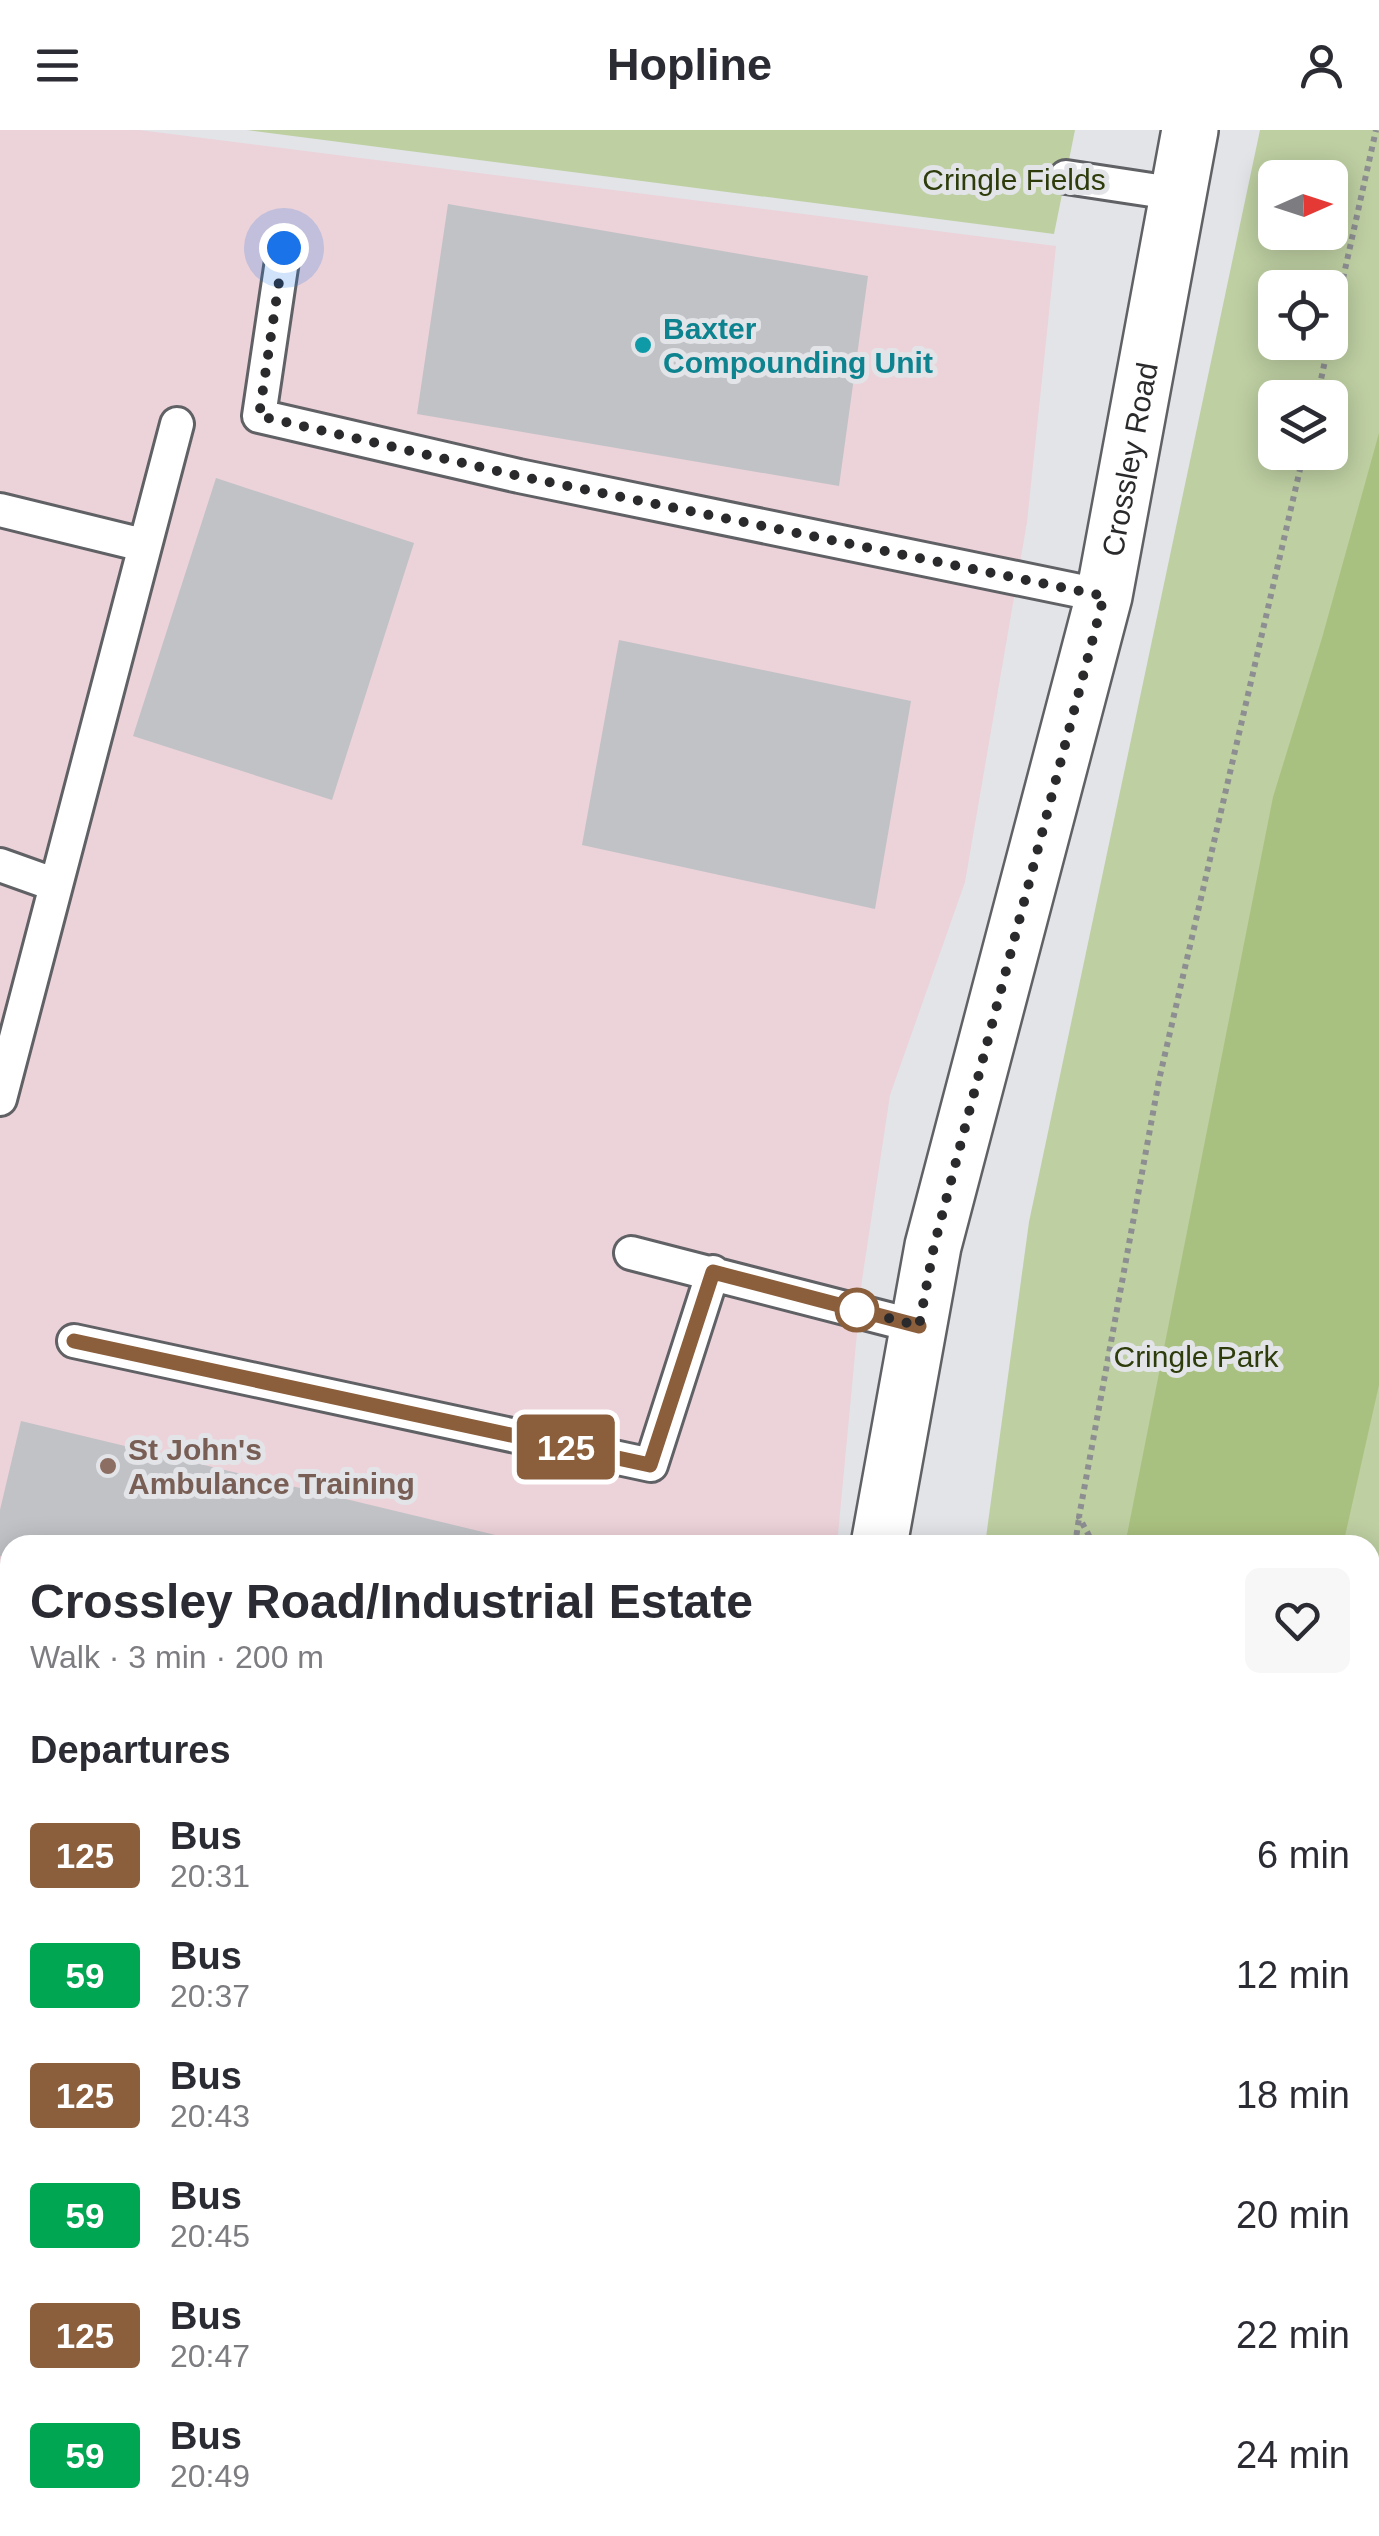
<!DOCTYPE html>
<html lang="en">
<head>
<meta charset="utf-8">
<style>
	:root { --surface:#fff; --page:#f7f7f7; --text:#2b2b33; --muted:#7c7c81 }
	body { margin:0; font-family:Arial,sans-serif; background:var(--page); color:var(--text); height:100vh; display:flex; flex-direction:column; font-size:38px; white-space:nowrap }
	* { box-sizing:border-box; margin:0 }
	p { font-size:32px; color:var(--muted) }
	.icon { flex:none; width:55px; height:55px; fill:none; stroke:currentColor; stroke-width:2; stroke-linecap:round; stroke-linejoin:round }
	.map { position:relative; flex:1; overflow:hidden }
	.sheet { position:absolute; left:0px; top:1405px; width:1380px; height:1002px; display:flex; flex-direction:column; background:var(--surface); border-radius:30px 30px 0 0; box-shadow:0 5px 25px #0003 }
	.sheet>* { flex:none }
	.badge { padding:0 20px; border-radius:8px; font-size:35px; line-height:65px }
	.needle { width:65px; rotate:87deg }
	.tools { position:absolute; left:1258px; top:30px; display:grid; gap:20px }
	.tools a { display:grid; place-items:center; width:90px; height:90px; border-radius:15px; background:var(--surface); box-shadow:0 5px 25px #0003; font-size:50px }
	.you { position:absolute; width:50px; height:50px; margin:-25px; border:8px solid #fff; border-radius:50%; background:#1a73e8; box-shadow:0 0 0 15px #1a73e833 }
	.map>.badge { position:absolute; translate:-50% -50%; box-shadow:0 0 0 5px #fff }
	h2 { padding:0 30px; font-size:38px; line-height:90px }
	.round { display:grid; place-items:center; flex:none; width:105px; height:105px; border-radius:15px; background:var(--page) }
	.summary { display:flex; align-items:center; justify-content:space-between; height:170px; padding:0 30px }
	h1 { font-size:48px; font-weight:800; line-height:75px }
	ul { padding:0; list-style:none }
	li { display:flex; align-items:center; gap:30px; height:120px; padding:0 30px }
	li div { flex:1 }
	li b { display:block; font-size:38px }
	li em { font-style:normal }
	li .badge { min-width:110px; font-weight:700; text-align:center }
	header { display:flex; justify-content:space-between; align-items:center; height:130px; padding:0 30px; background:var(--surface); font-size:45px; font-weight:800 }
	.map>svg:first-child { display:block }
	.industrial { fill:#ecd2d9 }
	.green { fill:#becfa2; fill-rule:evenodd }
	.forest { fill:#a9c180 }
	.building { fill:#c0c2c6 }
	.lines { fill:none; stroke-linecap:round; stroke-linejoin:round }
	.service-casing { stroke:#606165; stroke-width:38 }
	.minor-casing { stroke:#606165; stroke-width:60 }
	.tertiary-casing { stroke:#606165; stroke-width:60 }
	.path { stroke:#8d8e91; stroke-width:6; stroke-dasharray:5 5; stroke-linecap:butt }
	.service { stroke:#fff; stroke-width:32 }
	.minor { stroke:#fff; stroke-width:55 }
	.tertiary { stroke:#fff; stroke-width:55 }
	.line-casing { stroke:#fff; stroke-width:22 }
	.line { stroke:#8b5e3c; stroke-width:15 }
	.walk { stroke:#2a2a2c; stroke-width:10; stroke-dasharray:0 18 }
	.culture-dot { fill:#0f9aa8; stroke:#e2e4e8; stroke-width:4 }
	.stop-dot { fill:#fff; stroke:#8b5e3c; stroke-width:5 }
	.education-dot { fill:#8d6e63; stroke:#e2e4e8; stroke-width:4 }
	.labels { text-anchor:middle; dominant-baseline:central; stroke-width:10; stroke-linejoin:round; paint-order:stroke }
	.park-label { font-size:30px; fill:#2e3c0b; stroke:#e2e4e8 }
	.culture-label { font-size:30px; font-weight:bold; fill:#0d838f; stroke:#e2e4e8; text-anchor:start }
	.street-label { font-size:30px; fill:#2a2a2c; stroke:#e2e4e8 }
	.education-label { font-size:30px; font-weight:bold; fill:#785e54; stroke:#e2e4e8; text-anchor:start }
</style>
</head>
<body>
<header><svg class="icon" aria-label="menu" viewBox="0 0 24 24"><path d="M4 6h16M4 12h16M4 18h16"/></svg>Hopline<svg class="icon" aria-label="person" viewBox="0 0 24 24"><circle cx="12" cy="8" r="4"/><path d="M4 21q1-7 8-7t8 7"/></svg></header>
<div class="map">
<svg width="1379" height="2406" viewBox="0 0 1379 2406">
	<rect width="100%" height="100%" fill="#e2e4e8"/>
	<path class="industrial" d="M0,0H139L1056,116L1027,392L965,752L890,965L862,1150L837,1415H10V2398H1036L1040,2406H0Z"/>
	<path class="green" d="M247,0H1075L1054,104Z
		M1260,0H1379V2406H1259L1254,2398H1370V1415H985L1029,1092ZM1275,48H1330V102H1275ZM1275,158H1330V212H1275ZM1275,268H1330V322H1275Z"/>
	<path class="forest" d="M1379,303V1255L1343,1415H1133L1127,1405L1273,667L1322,508Z
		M1379,1892V2325L1370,2326V1894Z"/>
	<path class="building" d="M448,74L868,146L839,356L417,284Z
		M216,348L414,413L332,670L133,606Z
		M619,510L911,571L875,779L582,715Z
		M21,1291L533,1414V1415H10V1428L0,1426V1380Z
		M0,1764L10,1767V1886L0,1884Z
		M10,2082V2201L0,2206V2087Z
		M10,2343V2398H850L855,2406H0V2348Z"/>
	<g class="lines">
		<g class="service-casing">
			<path id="service" d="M1066,47L1178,64
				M284,117L259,286L519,346L1104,466
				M0,380L143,415
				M0,735L56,755
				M0,969L177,294
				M631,1123L919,1197
				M74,1211L651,1335L713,1142
				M0,1712L10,1715
				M0,1991L10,1983
				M0,2266L10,2260
				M997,2398L1001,2406"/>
		</g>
		<g class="minor-casing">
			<path id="minor" d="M0,1551L10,1553"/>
		</g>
		<g class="tertiary-casing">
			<g id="tertiary">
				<path id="s1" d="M879,1415L933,1116L1104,466L1190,0"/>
				<path d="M1118,2398L1122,2406"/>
			</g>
		</g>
		<path class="path" d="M1330,207L1376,0
			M1317,268L1329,212
			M1075,1415L1079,1388
			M1094,1415L1079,1387L1159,950L1304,322
			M1370,1778H1379
			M1370,2394L1379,2389
			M1349,2406L1364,2398"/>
		<use href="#service" class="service"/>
		<use href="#minor" class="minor"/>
		<use href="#tertiary" class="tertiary"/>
	</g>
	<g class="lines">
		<g class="line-casing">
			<path id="line" d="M74,1211L650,1335L713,1142L919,1196"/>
		</g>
		<use href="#line" class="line"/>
		<path class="walk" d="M284,118L259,286L519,346L1104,466L934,1116L919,1196L850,1178L857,1180"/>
	</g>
	<circle class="culture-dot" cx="643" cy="215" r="10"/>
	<circle class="stop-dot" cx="857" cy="1180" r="20"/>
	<circle class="education-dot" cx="108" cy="1336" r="10"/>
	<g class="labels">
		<g class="park-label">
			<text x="1014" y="49">Cringle Fields</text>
			<text x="1196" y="1226">Cringle Park</text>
		</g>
		<g class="culture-label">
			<text x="663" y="198">Baxter<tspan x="663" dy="34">Compounding Unit</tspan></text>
		</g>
		<g class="street-label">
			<text stroke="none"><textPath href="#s1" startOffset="1115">Crossley Road</textPath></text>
		</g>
		<g class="education-label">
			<text x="128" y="1319">St John's<tspan x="128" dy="34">Ambulance Training</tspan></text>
		</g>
	</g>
</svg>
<div class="tools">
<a><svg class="needle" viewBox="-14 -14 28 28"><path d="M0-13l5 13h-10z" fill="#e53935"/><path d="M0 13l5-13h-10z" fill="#7c7c81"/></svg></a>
<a><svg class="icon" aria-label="locate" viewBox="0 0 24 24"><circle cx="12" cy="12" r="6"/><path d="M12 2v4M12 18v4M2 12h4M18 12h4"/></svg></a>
<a><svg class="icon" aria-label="layers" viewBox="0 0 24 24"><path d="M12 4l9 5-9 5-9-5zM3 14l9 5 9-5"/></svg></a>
</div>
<div class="you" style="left:284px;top:118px"></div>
<b class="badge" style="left:566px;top:1317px;background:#8b5e3c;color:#fff">125</b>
<section class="sheet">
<div class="summary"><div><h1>Crossley Road/Industrial Estate</h1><p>Walk · 3 min · 200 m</p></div><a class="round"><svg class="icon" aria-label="heart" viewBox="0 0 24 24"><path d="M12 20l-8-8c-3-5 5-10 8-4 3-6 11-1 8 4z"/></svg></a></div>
<h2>Departures</h2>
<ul>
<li><span class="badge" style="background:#8b5e3c;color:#fff">125</span><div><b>Bus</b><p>20:31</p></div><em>6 min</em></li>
<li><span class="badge" style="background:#00a651;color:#fff">59</span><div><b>Bus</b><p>20:37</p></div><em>12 min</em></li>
<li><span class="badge" style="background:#8b5e3c;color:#fff">125</span><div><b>Bus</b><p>20:43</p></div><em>18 min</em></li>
<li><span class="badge" style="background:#00a651;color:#fff">59</span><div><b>Bus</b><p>20:45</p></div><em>20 min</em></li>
<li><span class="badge" style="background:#8b5e3c;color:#fff">125</span><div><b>Bus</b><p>20:47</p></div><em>22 min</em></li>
<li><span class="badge" style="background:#00a651;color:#fff">59</span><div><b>Bus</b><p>20:49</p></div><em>24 min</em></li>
</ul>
</section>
</div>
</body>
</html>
